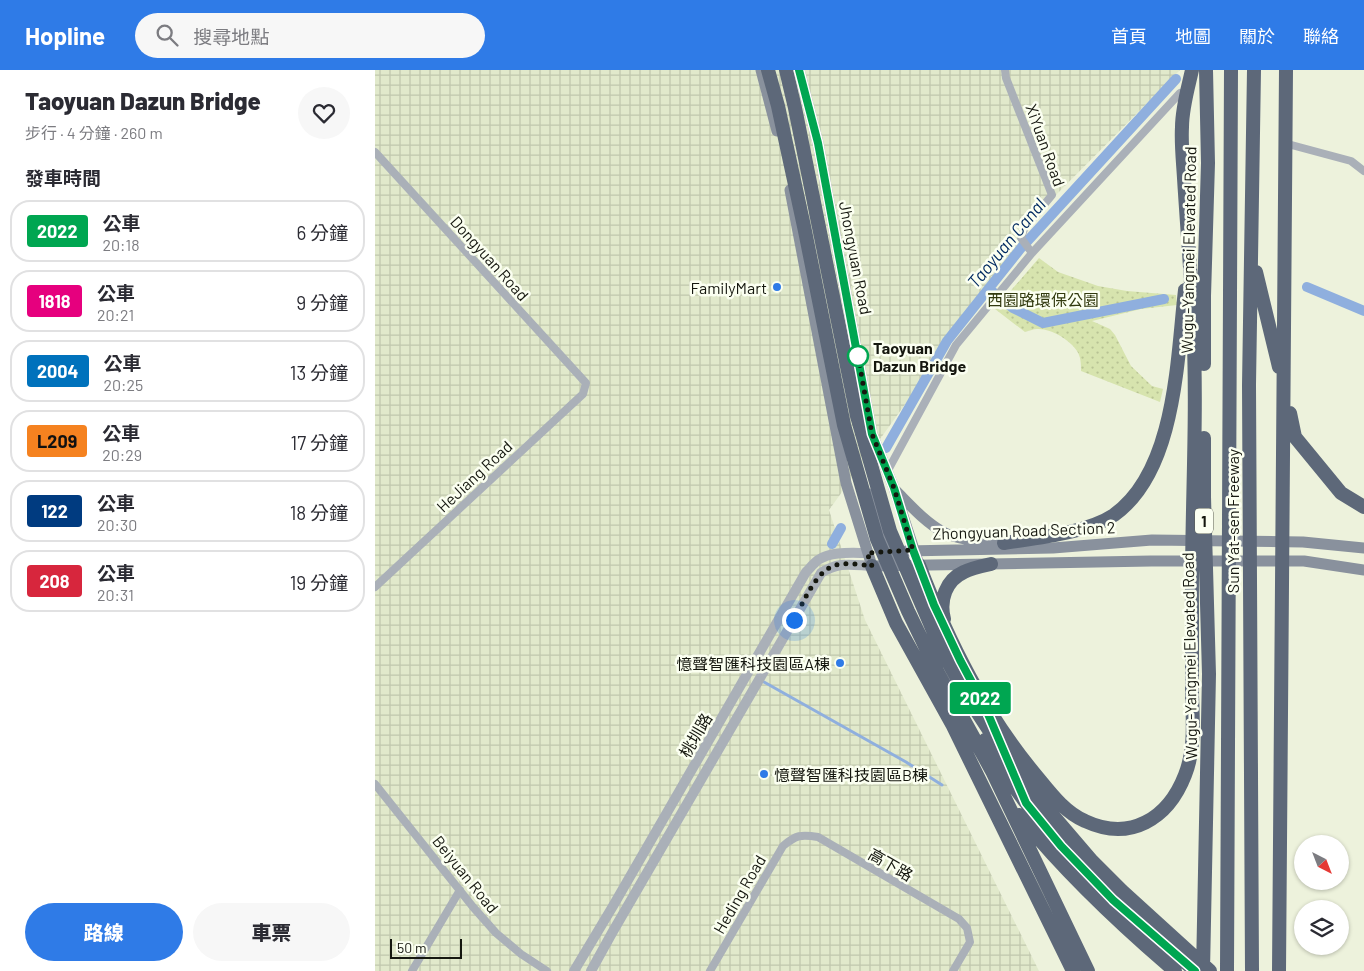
<!DOCTYPE html>
<html lang="zh-TW">
<head>
<meta charset="utf-8">
<style>
	:root { --surface:#fff; --page:#f7f7f7; --text:#2b2b33; --muted:#7c7c81; --line:#e1e1e2; --accent:#2f7be7 }
	body { margin:0; font-family:Barlow,"Noto Sans TC",sans-serif; background:var(--page); color:var(--text); height:100vh; display:flex; flex-direction:column; font-size:19px; white-space:nowrap }
	* { box-sizing:border-box; margin:0 }
	p { font-size:16px; color:var(--muted) }
	.icon { flex:none; width:28px; height:28px; fill:none; stroke:currentColor; stroke-width:2; stroke-linecap:round; stroke-linejoin:round }
	.map { position:relative; flex:1; overflow:hidden }
	.panel { display:flex; flex-direction:column; background:var(--surface); width:375px }
	.panel>* { flex:none }
	.badge { padding:0 10px; border-radius:4px; font-size:18px; line-height:32px }
	.needle { width:32px; rotate:138deg }
	.fabs { position:absolute; left:919px; top:765px; display:grid; gap:10px }
	.fabs a { display:grid; place-items:center; width:55px; height:55px; border-radius:50%; background:var(--surface); box-shadow:0 1px 4px #0004; font-size:25px }
	.scale { position:absolute; left:15px; bottom:12px; width:72px; box-sizing:border-box; padding-left:5px; border:2px solid #15170f; border-top:0; font-size:14px; line-height:18px; white-space:nowrap; color:#15170f; -webkit-text-stroke:4px #fbfff1; paint-order:stroke }
	.you { position:absolute; width:25px; height:25px; margin:-12px; border:4px solid #fff; border-radius:50%; background:#1a73e8; box-shadow:0 0 0 8px #1a73e833 }
	.map>.badge { position:absolute; translate:-50% -50%; box-shadow:0 0 0 2px #fff }
	h2 { padding:0 25px; font-size:19px; line-height:45px }
	.round { display:grid; place-items:center; flex:none; width:52px; height:52px; border-radius:26px; background:var(--page) }
	.headline { display:flex; align-items:center; justify-content:space-between; height:85px; padding:0 25px }
	h1 { font-size:24px; font-weight:800; line-height:38px }
	.button { display:flex; gap:10px; margin-top:auto; padding:10px 25px }
	.button a { flex:1; height:58px; border-radius:30px; background:var(--accent); color:#fff; font-size:20px; font-weight:800; line-height:58px; text-align:center }
	.button a+a { background:var(--page); color:var(--text) }
	ul { padding:0; list-style:none }
	li { display:flex; align-items:center; gap:15px; height:62px; margin:0 10px 8px; padding:0 15px; border:2px solid var(--line); border-radius:20px }
	li div { flex:1 }
	li b { display:block; font-size:19px }
	li em { font-style:normal }
	li .badge { min-width:55px; font-weight:700; text-align:center }
	header { display:flex; align-items:center; gap:30px; box-sizing:border-box; height:70px; padding:0 25px; background:var(--accent); color:#fff }
	header strong { font-size:24px }
	nav { display:flex; gap:28px; margin-inline-start:auto; font-size:18px }
	.search { width:350px; height:45px; background:var(--page); display:flex; align-items:center; gap:12px; box-sizing:border-box; padding:0 18px; border-radius:28px; color:var(--muted); font-size:19px }
	main { display:flex; flex:1; min-height:0 }
	.map>svg:first-child { display:block }
	.industrial { fill:url(#industrial-grid) }
	.park { fill:url(#park-dots) }
	.lines { fill:none; stroke-linecap:round; stroke-linejoin:round }
	.stream { stroke:#8fafde; stroke-width:3 }
	.canal { stroke:#8fafde; stroke-width:10 }
	.minor { stroke:#aab0b8; stroke-width:8 }
	.tertiary { stroke:#aab0b8; stroke-width:10 }
	.secondary { stroke:#89919d; stroke-width:11 }
	.motorway { stroke:#5d6879; stroke-width:14 }
	.line-casing { stroke:#fff; stroke-width:11 }
	.line { stroke:#00a651; stroke-width:8 }
	.walk { stroke:#15170f; stroke-width:5; stroke-dasharray:0 9 }
	.poi-dot { fill:#2f7be7; stroke:#fbfff1; stroke-width:2 }
	.stop-dot { fill:#fff; stroke:#00a651; stroke-width:2.5 }
	.labels { text-anchor:middle; dominant-baseline:central; stroke-width:5; stroke-linejoin:round; paint-order:stroke }
	.shield { fill:#fbfff1; stroke:#5a5d53; stroke-width:1 }
	.shield-label { font-size:15px; font-weight:bold; fill:#15170f }
	.street-label { font-size:16px; fill:#15170f; stroke:#fbfff1 }
	.poi-label { font-size:16px; fill:#15170f; stroke:#fbfff1; text-anchor:end }
	.park-label { font-size:16px; fill:#323a0f; stroke:#fbfff1 }
	.stop-label { font-size:16px; font-weight:bold; fill:#15170f; stroke:#fbfff1; text-anchor:start }
	.water-label { font-size:18px; font-style:italic; fill:#012a61; stroke:#fbfff1 }
</style>
</head>
<body>
<header>
<strong>Hopline</strong>
<div class="search"><svg class="icon" aria-label="search" viewBox="0 0 24 24"><circle cx="10" cy="10" r="6"/><path d="M15 15l6 6"/></svg>搜尋地點</div>
<nav><a>首頁</a><a>地圖</a><a>關於</a><a>聯絡</a></nav>
</header>
<main>
<section class="panel">
<div class="headline"><div><h1>Taoyuan Dazun Bridge</h1><p>步行 · 4 分鐘 · 260 m</p></div><a class="round"><svg class="icon" aria-label="heart" viewBox="0 0 24 24"><path d="M12 20l-8-8c-3-5 5-10 8-4 3-6 11-1 8 4z"/></svg></a></div>
<h2>發車時間</h2>
<ul>
<li><span class="badge" style="background:#00a651;color:#fff">2022</span><div><b>公車</b><p>20:18</p></div><em>6 分鐘</em></li>
<li><span class="badge" style="background:#e6007e;color:#fff">1818</span><div><b>公車</b><p>20:21</p></div><em>9 分鐘</em></li>
<li><span class="badge" style="background:#0072bc;color:#fff">2004</span><div><b>公車</b><p>20:25</p></div><em>13 分鐘</em></li>
<li><span class="badge" style="background:#f58220;color:#111">L209</span><div><b>公車</b><p>20:29</p></div><em>17 分鐘</em></li>
<li><span class="badge" style="background:#003b80;color:#fff">122</span><div><b>公車</b><p>20:30</p></div><em>18 分鐘</em></li>
<li><span class="badge" style="background:#d7263d;color:#fff">208</span><div><b>公車</b><p>20:31</p></div><em>19 分鐘</em></li>
</ul>
<div class="button"><a>路線</a><a>車票</a></div>
</section>
<div class="map">
<svg width="989" height="901" viewBox="0 0 989 901">
	<defs>
		<pattern id="industrial-grid" width="8" height="8" patternUnits="userSpaceOnUse" patternTransform="scale(1.25)"><rect width="8" height="8" fill="#e1e9cb"/><path d="M0 4h8M4 0v8" fill="none" stroke="#c0c7ad"/></pattern>
		<pattern id="park-dots" width="8" height="8" patternUnits="userSpaceOnUse" patternTransform="scale(1.25)"><rect width="8" height="8" fill="#d7e4ae"/><path d="M2 2h.1M6 6h.1" fill="none" stroke="#b8c394" stroke-width="1.8" stroke-linecap="round"/></pattern>
	</defs>
	<rect width="100%" height="100%" fill="#edf2dc"/>
	<path class="industrial" d="M0,0H805L668,138L613,219L454,440L490,550L664,901H0Z"/>
	<path class="park" d="M664,188L683,202L723,216L752,221L801,225L802,235L766,239L717,251L735,259L740,265L756,296L777,316L788,319L785,332L706,301C706,294 706,287 702,281C695,270 676,258 662,259C658,259 654,261 650,262L620,239Z"/>
	<g class="lines">
		<path class="stream" d="M389,612L531,692L567,715"/>
		<path class="canal" d="M932,217L989,241
			M614,219L638,238L668,253L789,229
			M511,378L572,271L646,178L801,9
			M457,474L466,458"/>
		<path class="minor" d="M630,0L631,8L677,125L649,159L646,168L657,183
			M909,73L976,91L989,101
			M0,82L211,313L208,324L0,517
			M512,402L581,275L657,183L805,23
			M0,714L98,837L121,863L146,884L172,901
			M37,901L85,820
			M335,901L408,776C421,765 426,764 443,767L584,849L592,858L595,872L578,901"/>
		<path class="tertiary" d="M199,901L238,836L431,502C435,498 439,493 443,490C456,481 477,483 492,483
			M216,901L237,863L446,503C464,491 477,495 497,496"/>
		<path class="secondary" d="M386,0L402,61
			M424,0L443,73L497,364L519,418L544,495
			M415,120L471,413L497,496L776,491H929L989,500
			M521,421C536,436 550,452 568,462C585,471 608,471 626,473
			M496,424L518,494
			M531,481L678,478L777,470L928,472L989,478"/>
		<path class="motorway" d="M393,0L403,36L430,161L469,355L502,469L533,541L563,603L617,701L713,901
			M411,0L420,38L482,346L515,461L566,579L593,628L623,674L669,735L717,791L747,821L835,901
			M881,202L904,297
			M829,294V226L833,93L831,0
			M915,343L920,367L966,423L989,437
			M629,473C661,468 712,463 739,445C801,401 802,289 810,220
			M544,495C574,573 610,645 664,709C677,725 691,743 710,751C755,772 793,749 810,705C820,680 818,652 817,625C817,597 817,568 817,539C816,443 823,347 818,252C816,204 812,156 809,108C808,91 806,74 807,57C807,38 813,18 817,0
			M497,496L521,553L577,654L698,901
			M569,549C564,530 571,510 589,502C597,498 607,496 616,494
			M610,670C623,692 636,714 652,734C700,797 758,848 818,899
			M644,745C689,801 745,854 800,901
			M828,901L834,604L829,427V368
			M852,901L856,0
			M877,901L874,315L879,0
			M904,901L911,0"/>
	</g>
	<g class="lines">
		<g class="line-casing">
			<path id="line" d="M424,0L443,73L497,364L519,418L538,480L559,535L585,590L610,637L651,733L686,776L738,830L820,901"/>
		</g>
		<use href="#line" class="line"/>
		<path class="walk" d="M419,550C428,533 441,500 461,495C472,492 486,495 497,496L492,483L538,480L519,418L497,364L483,286"/>
	</g>
	<g class="poi-dot">
		<circle cx="402" cy="217" r="5"/>
		<circle cx="465" cy="593" r="5"/>
		<circle cx="389" cy="704" r="5"/>
	</g>
	<circle class="stop-dot" cx="483" cy="286" r="10"/>
	<g class="labels">
		<rect class="shield" x="820" y="438.5" width="18" height="25" rx="4"/>
		<g class="shield-label">
			<text x="829" y="451">1</text>
		</g>
		<g class="street-label">
			<text transform="translate(671 75) rotate(70)">XiYuan Road</text>
			<text transform="translate(813 180) rotate(-89)">Wugu-Yangmei Elevated Road</text>
			<text transform="translate(115 188) rotate(48)">Dongyuan Road</text>
			<text transform="translate(481 188) rotate(79)">Jhongyuan Road</text>
			<text transform="translate(99 406) rotate(-43)">HeJiang Road</text>
			<text transform="translate(857 451) rotate(-90)">Sun Yat-sen Freeway</text>
			<text transform="translate(649 460) rotate(-2)">Zhongyuan Road Section 2</text>
			<text transform="translate(814 586) rotate(-91)">Wugu-Yangmei Elevated Road</text>
			<text transform="translate(320 665) rotate(-60)">桃圳路</text>
			<text transform="translate(516 794) rotate(30)">高下路</text>
			<text transform="translate(91 804) rotate(51)">Beiyuan Road</text>
			<text transform="translate(364 824) rotate(-60)">Heding Road</text>
		</g>
		<g class="poi-label">
			<text x="392" y="217">FamilyMart</text>
			<text x="455" y="593">憶聲智匯科技園區A棟</text>
			<text x="399" y="704" text-anchor="start">憶聲智匯科技園區B棟</text>
		</g>
		<g class="park-label">
			<text x="668" y="229">西園路環保公園</text>
		</g>
		<g class="stop-label">
			<text x="498" y="277">Taoyuan<tspan x="498" dy="18">Dazun Bridge</tspan></text>
		</g>
		<g class="water-label">
			<text transform="translate(631 173) rotate(-50)">Taoyuan Canal</text>
		</g>
	</g>
</svg>
<div class="fabs">
<a><svg class="needle" viewBox="-14 -14 28 28"><path d="M0-13l5 13h-10z" fill="#e53935"/><path d="M0 13l5-13h-10z" fill="#7c7c81"/></svg></a>
<a><svg class="icon" aria-label="layers" viewBox="0 0 24 24"><path d="M12 4l9 5-9 5-9-5zM3 14l9 5 9-5"/></svg></a>
</div>
<div class="scale">50 m</div>
<div class="you" style="left:419px;top:550px"></div>
<b class="badge" style="left:605px;top:628px;background:#00a651;color:#fff">2022</b>
</div>
</main>
</body>
</html>
